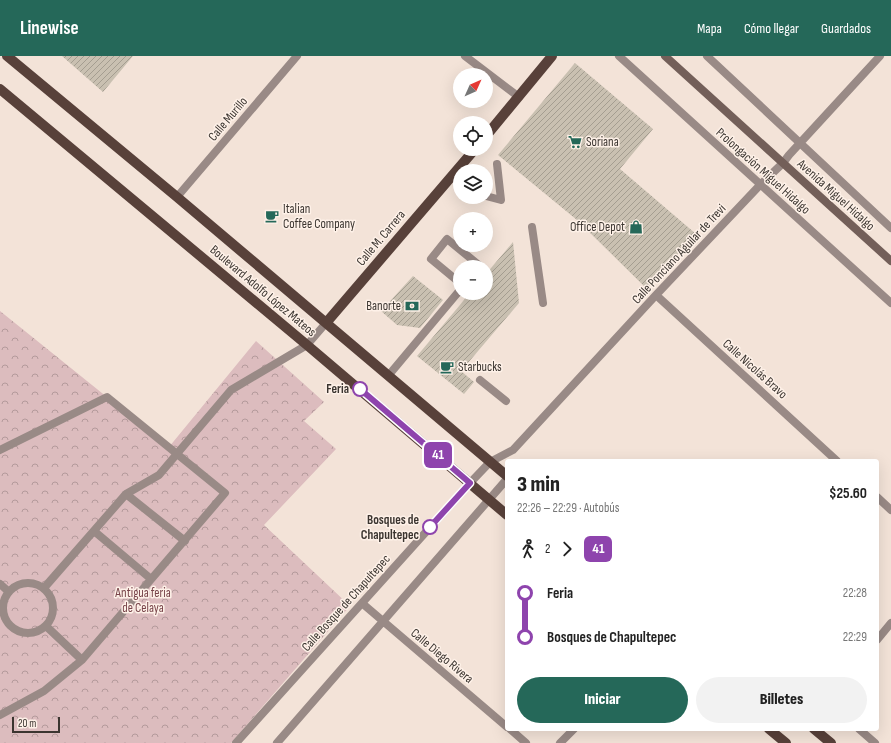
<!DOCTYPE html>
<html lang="es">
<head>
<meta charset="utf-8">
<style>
	:root { --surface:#fff; --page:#f2f2f2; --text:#222; --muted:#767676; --accent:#256859 }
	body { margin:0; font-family:"Sofia Sans Condensed",sans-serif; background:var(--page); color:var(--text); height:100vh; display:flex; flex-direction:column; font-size:15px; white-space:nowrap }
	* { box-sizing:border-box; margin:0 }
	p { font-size:13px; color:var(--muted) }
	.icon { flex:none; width:22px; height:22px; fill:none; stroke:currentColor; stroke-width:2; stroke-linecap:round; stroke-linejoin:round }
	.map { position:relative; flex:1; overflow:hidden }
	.drawer { position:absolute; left:505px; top:403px; width:374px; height:272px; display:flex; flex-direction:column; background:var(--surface); border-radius:4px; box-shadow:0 4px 16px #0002 }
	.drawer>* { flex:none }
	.badge { padding:0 8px; border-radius:6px; font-size:14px; line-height:26px }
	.needle { width:26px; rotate:45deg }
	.fabs { position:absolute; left:453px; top:12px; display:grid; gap:8px }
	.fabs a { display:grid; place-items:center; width:40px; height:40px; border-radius:50%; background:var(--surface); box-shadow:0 4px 16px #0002; font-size:20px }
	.scale { position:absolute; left:12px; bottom:10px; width:48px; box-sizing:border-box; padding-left:4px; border:2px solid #3b3530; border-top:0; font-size:11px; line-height:14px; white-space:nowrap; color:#3b3530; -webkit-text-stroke:3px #fef1e8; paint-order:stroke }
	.map>.badge { position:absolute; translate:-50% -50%; box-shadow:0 0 0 2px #fff }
	.legs { display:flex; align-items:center; gap:6px; height:44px; padding:0 12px; font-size:13px }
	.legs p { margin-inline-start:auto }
	.summary { display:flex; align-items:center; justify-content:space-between; height:68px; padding:0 12px }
	h1 { font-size:22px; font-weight:800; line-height:30px }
	.button { display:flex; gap:8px; margin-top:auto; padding:8px 12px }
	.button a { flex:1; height:46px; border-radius:24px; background:var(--accent); color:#fff; font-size:16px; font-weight:800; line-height:46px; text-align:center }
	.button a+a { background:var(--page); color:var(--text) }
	ul { padding:0 12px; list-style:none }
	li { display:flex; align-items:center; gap:14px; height:44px; font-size:15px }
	li i { display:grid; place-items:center; width:6px; height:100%; margin:0 5px; background:currentColor }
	li i::after { content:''; width:10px; height:10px; margin:-5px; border:3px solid; border-radius:50%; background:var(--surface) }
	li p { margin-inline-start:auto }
	li:first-child i { background:linear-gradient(#0000 50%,currentColor 0) }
	li:last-child i { background:linear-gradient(currentColor 50%,#0000 0) }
	header { display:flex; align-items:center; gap:24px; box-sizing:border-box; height:56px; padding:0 20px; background:var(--accent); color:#fff }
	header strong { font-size:19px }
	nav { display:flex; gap:22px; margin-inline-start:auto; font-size:14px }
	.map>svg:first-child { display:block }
	.park { fill:url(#park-crowns) }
	.building { fill:url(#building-hatch) }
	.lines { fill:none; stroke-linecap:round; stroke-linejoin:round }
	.service { stroke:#998a86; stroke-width:8 }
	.minor { stroke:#998a86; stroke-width:8 }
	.tertiary { stroke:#998a86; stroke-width:8 }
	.secondary { stroke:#735f59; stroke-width:8 }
	.primary { stroke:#58413a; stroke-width:10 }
	.line-1-casing { stroke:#fff; stroke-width:9 }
	.line-1 { stroke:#8e44ad; stroke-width:6 }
	.stop-1-dot { fill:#fff; stroke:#8e44ad; stroke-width:2 }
	.labels { text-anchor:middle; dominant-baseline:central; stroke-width:3; stroke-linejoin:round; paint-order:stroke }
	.street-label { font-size:13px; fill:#3b3530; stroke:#fef1e8 }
	.poi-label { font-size:13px; fill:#3b3530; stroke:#fef1e8; text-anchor:start }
	.stop-label { font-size:13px; font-weight:bold; fill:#3b3530; stroke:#fef1e8; text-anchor:end }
	.park-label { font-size:13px; fill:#774349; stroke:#fef1e8 }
</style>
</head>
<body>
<header>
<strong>Linewise</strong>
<nav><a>Mapa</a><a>Cómo llegar</a><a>Guardados</a></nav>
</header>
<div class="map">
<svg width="891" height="687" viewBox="0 0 891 687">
	<defs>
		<pattern id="park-crowns" width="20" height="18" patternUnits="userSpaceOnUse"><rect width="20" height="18" fill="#dcbcbe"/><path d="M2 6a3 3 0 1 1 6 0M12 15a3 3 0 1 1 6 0" fill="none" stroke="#b49a9b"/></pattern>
		<pattern id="building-hatch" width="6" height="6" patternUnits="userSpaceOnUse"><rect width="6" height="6" fill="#c9c0b1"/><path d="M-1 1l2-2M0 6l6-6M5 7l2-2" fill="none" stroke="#a49d90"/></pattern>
	</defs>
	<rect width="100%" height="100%" fill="#f3e3d8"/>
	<path class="park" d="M0,255L169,391L256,285L324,346L304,365L336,393L264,469L350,550L231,687H0Z"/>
	<path class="building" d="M62,0H133L103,36Z
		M575,7L653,73L620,113L696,178L647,233L577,164L498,99Z
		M513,186L519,247L461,315L474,326L464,338L417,300L470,237H486V218Z
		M413,220L443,244L420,272L397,269L381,255Z"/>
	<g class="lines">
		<path class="service" d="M465,0L519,41
			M486,140L501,144L497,108
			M469,141H472
			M532,171L543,247
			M460,227L431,203L447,183L480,210L478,211
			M388,320L460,234
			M480,324L506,345
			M0,394L107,341L225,437L82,604L44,635L0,659
			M126,438L185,485
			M94,475L151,523
			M3 552a25 25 0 1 1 50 0a25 25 0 1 1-50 0Z
			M0,528L9,536
			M44,532L126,438L159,419L231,334L307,289
			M46,570L82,604
			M877,584L891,567
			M859,673L875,687
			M560,687L574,673"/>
		<path class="minor" d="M707,0L891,172
			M177,141L297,0
			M656,239L837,405
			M307,289L326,267
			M877,441L891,454
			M363,548L507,671
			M510,673L526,687
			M236,687L470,427L490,406L513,394L656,239L760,129L783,107L789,99L880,0
			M277,687L507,423"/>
		<path class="tertiary" d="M619,0L891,247"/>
		<path class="secondary" d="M665,0L891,205"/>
		<path class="primary" d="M7,0L177,141L507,420
			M0,33L307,289L507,459
			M486,80L552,0
			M326,267L475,93
			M769,673L786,687
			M814,673L831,687"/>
	</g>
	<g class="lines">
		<g class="line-1-casing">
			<path id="line-1" d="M360,333L470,427L430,471"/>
		</g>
		<use href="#line-1" class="line-1"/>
	</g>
	<defs>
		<g id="supermarket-bare" transform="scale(1.08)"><path d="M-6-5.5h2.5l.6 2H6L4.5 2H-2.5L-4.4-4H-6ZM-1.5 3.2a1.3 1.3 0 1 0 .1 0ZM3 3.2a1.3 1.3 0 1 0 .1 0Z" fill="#256859" stroke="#fef1e8" stroke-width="2.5" paint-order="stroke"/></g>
		<g id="cafe-bare" transform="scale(1.08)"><path d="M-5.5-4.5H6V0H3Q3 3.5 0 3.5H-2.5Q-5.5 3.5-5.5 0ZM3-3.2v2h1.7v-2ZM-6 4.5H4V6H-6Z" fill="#256859" stroke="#fef1e8" stroke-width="2.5" paint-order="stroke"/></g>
		<g id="shop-bare" transform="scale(1.08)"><path d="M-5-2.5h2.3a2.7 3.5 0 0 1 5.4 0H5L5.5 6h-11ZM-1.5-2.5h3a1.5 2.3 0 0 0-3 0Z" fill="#256859" stroke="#fef1e8" stroke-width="2.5" paint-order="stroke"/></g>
		<g id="bank-bare" transform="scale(1.08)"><path d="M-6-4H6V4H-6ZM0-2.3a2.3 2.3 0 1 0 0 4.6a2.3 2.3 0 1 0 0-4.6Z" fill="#256859" stroke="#fef1e8" stroke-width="2.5" paint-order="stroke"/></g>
	</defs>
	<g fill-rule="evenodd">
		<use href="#supermarket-bare" x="575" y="86"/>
		<use href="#cafe-bare" x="272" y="160"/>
		<use href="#shop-bare" x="636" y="171"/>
		<use href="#bank-bare" x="412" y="250"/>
		<use href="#cafe-bare" x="447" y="311"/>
	</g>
	<g class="stop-1-dot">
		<circle cx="360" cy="333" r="7"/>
		<circle cx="430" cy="471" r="7"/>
	</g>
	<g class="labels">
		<g class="street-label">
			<text transform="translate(228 63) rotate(-50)">Calle Murillo</text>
			<text transform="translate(763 115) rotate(42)">Prolongación Miguel Hidalgo</text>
			<text transform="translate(836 139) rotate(42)">Avenida Miguel Hidalgo</text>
			<text transform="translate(381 182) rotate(-50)">Calle M. Carrera</text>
			<text transform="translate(679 198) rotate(-47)">Calle Ponciano Aguilar de Trevi</text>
			<text transform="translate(263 235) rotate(40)">Boulevard Adolfo López Mateos</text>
			<text transform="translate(755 313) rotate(42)">Calle Nicolás Bravo</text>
			<text transform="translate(346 547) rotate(-48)">Calle Bosque de Chapultepec</text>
			<text transform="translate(442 600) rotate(40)">Calle Diego Rivera</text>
		</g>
		<g class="poi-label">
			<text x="586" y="86">Soriana</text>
			<text x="283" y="153">Italian<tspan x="283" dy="15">Coffee Company</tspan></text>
			<text x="625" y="171" text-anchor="end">Office Depot</text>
			<text x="401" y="250" text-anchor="end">Banorte</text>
			<text x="458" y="311">Starbucks</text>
		</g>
		<g class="stop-label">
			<text x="349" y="333">Feria</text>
			<text x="419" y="464">Bosques de<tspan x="419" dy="15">Chapultepec</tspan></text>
		</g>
		<g class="park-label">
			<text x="143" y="537">Antigua feria<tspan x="143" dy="15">de Celaya</tspan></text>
		</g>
	</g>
</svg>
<div class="fabs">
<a><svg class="needle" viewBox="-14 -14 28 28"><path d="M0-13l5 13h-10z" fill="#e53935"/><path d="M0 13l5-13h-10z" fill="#767676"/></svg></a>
<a><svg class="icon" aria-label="locate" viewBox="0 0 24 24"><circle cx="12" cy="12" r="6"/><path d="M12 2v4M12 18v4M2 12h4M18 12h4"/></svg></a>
<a><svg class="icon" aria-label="layers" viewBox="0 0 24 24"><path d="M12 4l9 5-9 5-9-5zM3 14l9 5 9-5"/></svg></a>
<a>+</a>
<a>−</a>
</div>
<div class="scale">20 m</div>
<b class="badge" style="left:438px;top:399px;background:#8e44ad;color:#fff">41</b>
<section class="drawer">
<div class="summary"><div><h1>3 min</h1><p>22:26 – 22:29 · Autobús</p></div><b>$25.60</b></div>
<div class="legs"><svg class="icon" aria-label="walk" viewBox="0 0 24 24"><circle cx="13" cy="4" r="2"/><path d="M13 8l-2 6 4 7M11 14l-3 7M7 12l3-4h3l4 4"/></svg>2<svg class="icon" aria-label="forward" viewBox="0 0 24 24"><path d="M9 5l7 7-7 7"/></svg><b class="badge" style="background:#8e44ad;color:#fff">41</b></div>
<ul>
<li><i style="color:#8e44ad"></i><b>Feria</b><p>22:28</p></li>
<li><i style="color:#8e44ad"></i><b>Bosques de Chapultepec</b><p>22:29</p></li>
</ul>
<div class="button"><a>Iniciar</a><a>Billetes</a></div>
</section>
</div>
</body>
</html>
